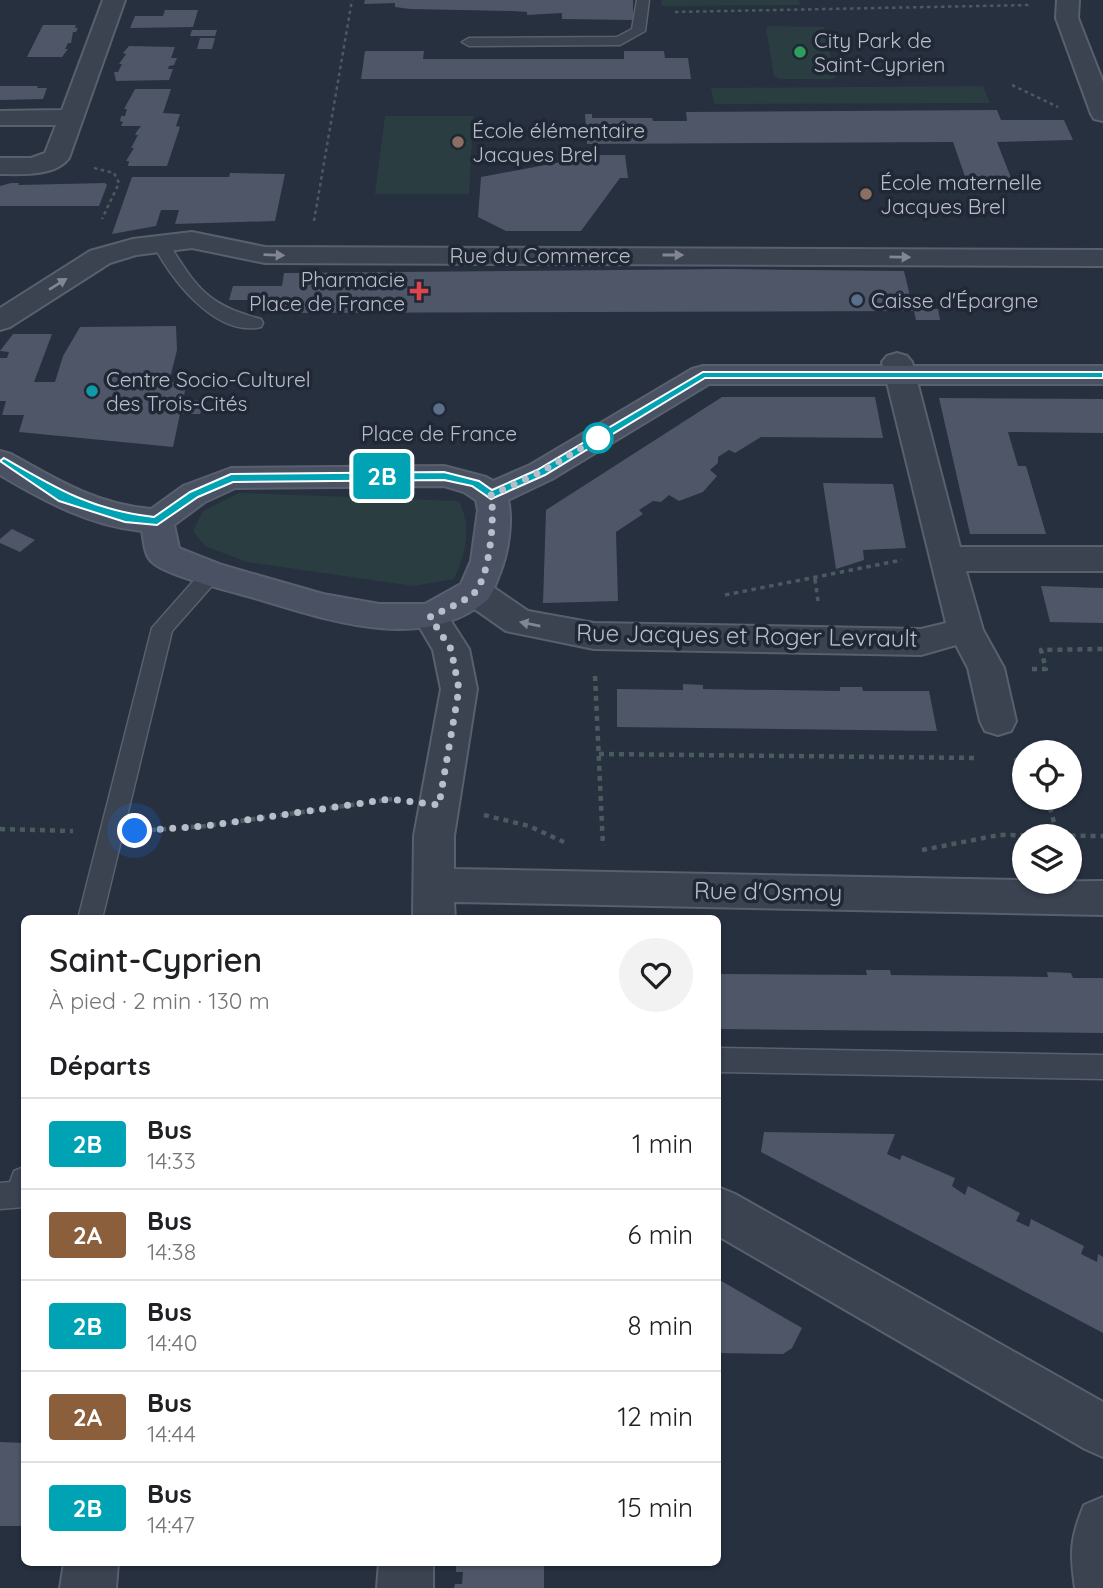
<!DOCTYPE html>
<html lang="fr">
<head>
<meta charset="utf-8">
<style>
	:root { --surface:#fff; --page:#f2f2f2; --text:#202124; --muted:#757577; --line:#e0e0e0 }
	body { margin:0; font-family:Quicksand,sans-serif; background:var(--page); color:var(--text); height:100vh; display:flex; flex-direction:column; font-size:26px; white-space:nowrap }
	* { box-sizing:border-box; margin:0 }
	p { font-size:23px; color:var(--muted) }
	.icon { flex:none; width:38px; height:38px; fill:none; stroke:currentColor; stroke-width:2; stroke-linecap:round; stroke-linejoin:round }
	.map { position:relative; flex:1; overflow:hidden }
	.sheet { position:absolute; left:21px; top:915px; width:700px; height:651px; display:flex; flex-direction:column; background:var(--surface); border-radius:10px; box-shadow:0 2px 5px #0004 }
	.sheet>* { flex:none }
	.badge { padding:0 14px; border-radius:5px; font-size:24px; line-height:46px }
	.controls { position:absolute; left:1012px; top:740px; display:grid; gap:14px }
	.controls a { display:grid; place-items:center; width:70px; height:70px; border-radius:50%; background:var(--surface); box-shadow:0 2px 5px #0004; font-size:35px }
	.you { position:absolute; width:35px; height:35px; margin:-18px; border:5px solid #fff; border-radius:50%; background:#1a73e8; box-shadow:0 0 0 10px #1a73e833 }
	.map>.badge { position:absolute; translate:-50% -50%; box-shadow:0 0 0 4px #fff }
	h2 { padding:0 28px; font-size:26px; line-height:63px }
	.round { display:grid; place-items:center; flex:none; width:74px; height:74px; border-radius:37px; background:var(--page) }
	.overview { display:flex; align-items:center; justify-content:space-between; height:119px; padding:0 28px }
	h1 { font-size:33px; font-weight:600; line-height:52px }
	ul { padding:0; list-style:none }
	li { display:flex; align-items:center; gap:21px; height:91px; padding:0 28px; border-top:2px solid var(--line) }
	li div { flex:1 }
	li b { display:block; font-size:26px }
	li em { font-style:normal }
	li .badge { min-width:77px; font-weight:700; text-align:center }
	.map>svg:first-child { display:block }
	.green { fill:#2a3e42 }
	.building { fill:#4e5668 }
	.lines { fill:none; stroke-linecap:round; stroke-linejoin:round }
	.lane-casing { stroke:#59606d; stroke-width:3 }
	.street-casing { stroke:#59606d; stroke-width:4 }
	.secondary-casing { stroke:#59606d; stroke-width:4 }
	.path-far2 { stroke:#4a5b5f; stroke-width:2.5; stroke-dasharray:3.5 3.5; stroke-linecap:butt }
	.path-far1 { stroke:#4a5b5f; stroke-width:3.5; stroke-dasharray:4.5 4.5; stroke-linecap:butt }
	.path { stroke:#4a5b5f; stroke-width:4.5; stroke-dasharray:5 5; stroke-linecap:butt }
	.lane { fill:#3b4250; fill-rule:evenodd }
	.street { fill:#3b4250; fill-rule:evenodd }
	.secondary { fill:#4a5162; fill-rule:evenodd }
	.oneway { fill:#808693 }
	.line { fill:#00a3b4; stroke:#fff; stroke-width:2 }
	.walk { stroke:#b8bdca; stroke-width:7; stroke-dasharray:0 12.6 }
	.leisure-dot { fill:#2e9e5b; stroke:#202735; stroke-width:2.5 }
	.education-dot { fill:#8d6e63; stroke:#202735; stroke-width:2.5 }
	.health-dot { fill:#e0444e; stroke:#202735; stroke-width:2.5 }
	.service-dot { fill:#5c6f8a; stroke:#202735; stroke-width:2.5 }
	.culture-dot { fill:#0f9aa8; stroke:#202735; stroke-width:2.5 }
	.stop-dot { fill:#fff; stroke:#00a3b4; stroke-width:3.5 }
	.labels { text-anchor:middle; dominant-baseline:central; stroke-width:7; stroke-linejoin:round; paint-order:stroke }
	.far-poi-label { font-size:21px; fill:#b8bdca; stroke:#202735; text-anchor:start }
	.far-street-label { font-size:21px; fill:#b8bdca; stroke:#202735 }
	.street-label { font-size:24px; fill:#b8bdca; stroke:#202735 }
</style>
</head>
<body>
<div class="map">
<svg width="1103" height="1588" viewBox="0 0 1103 1588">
	<rect width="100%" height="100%" fill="#27303f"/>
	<path class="green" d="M661,0H799L800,5L662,6Z
		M770,26L824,27L836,77L831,79H780L774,76L766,28Z
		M983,86L990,103L714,104L711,88Z
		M385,116H473L469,194H375Z
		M239,493L459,501C472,529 466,552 454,579L414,586L247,562L205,546L193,531L203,511Z"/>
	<path class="building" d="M365,0H633V20L562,19V13L527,15V12L513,11L410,9L395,7V3L364,4Z
		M165,10H198L193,27L130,28L135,16H163Z
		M43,25H76L75,28H78L76,32H73L71,43H68L65,49H68L62,57H27Z
		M192,30H217L215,36H190Z
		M200,38H215L212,49H197Z
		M129,46L175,47L171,58H177L174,65L169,66L168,69H173L169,80L116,81L114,72H118L122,64H119L126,54L123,53Z
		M365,51H424L423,59H624V51H664L665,58H688L691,79H361Z
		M0,86H38L37,88H47L43,99L0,100Z
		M135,89H171L163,113L180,114L176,126L180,127L167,166H128L129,161H126L134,148H131L138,135H135L137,131L141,126H121L123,122L120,121L121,116H125L127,109H124Z
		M997,110L1001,120H1064L1073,140L997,142L1015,188H969L953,142L587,144L585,114H592V118H652L653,121H687L686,112Z
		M582,155H625L628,178H620L581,231H506L478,217L481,177L582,158Z
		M230,173L285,174L275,221L175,224L179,210H161L156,226L112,234L132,177H229Z
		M11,183H19L18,185L105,183L107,185L99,206H0V186Z
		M728,269L904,271L913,308L938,309L940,320H916L914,311L276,313L279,300H229L233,286H282L284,273Z
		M176,326L177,350L169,382H187L183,400H205L200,414H180L173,447L19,432L24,415H2L6,401H0V358H7L9,352L0,351L13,334H52L34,382H55L63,356L80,327Z
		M722,397H875L883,438L761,437L735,453L729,450L718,457V463L710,470L717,476L703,492L679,501L669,495L661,502L653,501L639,510L643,514L616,532L618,601L543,603L546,510Z
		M939,398L1103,399V433L1008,432L1018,466H1026L1046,534H970Z
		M823,483L893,484L906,548L863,550L864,560L836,569Z
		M12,529L35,540L20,552L0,543V539Z
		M1041,586L1103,588V623L1050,622Z
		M683,684L703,685V689L840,691V687H862L863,691H929L937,731L617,727V689L683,690Z
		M866,970H890L891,975L1048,977L1047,972L1071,973L1073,978H1103V1033L718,1029V974L867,975Z
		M764,1132L895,1134L887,1154L900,1160L902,1155L955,1178L952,1186L965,1195L968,1186L1020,1213L1016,1221L1029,1227L1031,1219L1084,1246L1081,1254L1097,1262L1098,1254L1103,1257V1333L761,1152Z
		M718,1279L802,1328L792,1348L783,1354L718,1353Z
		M0,1442L24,1443L23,1526H0Z
		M456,1563H544V1588H454L455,1584H462L463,1572H456Z"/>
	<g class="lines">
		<g class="lane-casing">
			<path id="lane" d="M637,0H649L645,31L620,45L469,46L462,42L469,38L617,37L632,29Z
				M160,237L166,239C195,285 205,305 261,319L263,323L261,327C215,338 169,277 152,242Z
				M211,567L218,569L221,574L218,579L172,631L102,919H78L152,628L204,569Z
				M718,1048L1103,1055V1079L718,1072Z
				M24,1167V1207L0,1209V1183L10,1182L14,1171Z"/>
		</g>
		<g class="street-casing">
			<path id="street" d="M103,0H125L69,158C55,177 20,174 0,174V158H31L45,153L56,125H0V111L62,110Z
				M1057,0H1079L1078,18L1103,82V121L1094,119L1091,114L1056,18Z
				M192,232L265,247L1103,250V266L265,263L192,248L136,255L110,263L10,327L0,330V308L90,251L133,239Z
				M897,353L907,356L912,362L960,547H1103V571H966L983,630L1004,668L1016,721L1011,731L998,735L985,731L980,721L968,668L956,645L921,655L594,649L506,631L463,601L458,592L463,583L475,580L487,583L528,611L594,623L921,629L946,623L882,362L887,356Z
				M430,604L442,607L469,649L477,689L454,836V869L1024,880V882L1103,881V915L454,902L455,919H413L414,836L441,689L433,650L413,616L418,607Z
				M718,1187L735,1194L1103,1402V1457L1085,1449L718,1236Z
				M1103,1497V1588H1075C1070,1553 1070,1539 1084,1505Z
				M64,1563H118L116,1588H60Z
				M379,1563H433V1588H377Z"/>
		</g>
		<g class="secondary-casing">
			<path id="secondary" d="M703,366H1103V384H709L552,479L508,500C513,522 508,553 500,573C496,582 493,595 486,601C420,655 323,618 251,597C230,591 163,575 151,561C144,554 144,540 142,531C90,526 44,501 0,475V451L11,454C57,480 96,504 151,509L183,486L231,468L444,466L486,477L493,481L530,465L692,369ZM444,486L464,492L476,500L478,510L471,561L461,584L425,604H379L323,594L222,565L179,548L174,525L205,502L235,488Z"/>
		</g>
		<path class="path-far2" d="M675,12L1030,5
			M1012,85L1058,107
			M94,168L114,173L119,183L102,219
			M314,221L352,0"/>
		<path class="path-far1" d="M815,579L818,601
			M725,595L902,560"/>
		<path class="path" d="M1032,669H1046L1041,650L1103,649
			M595,676L603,846
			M599,754L979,758
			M1015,758L1024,768
			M1047,798L1058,836
			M484,815L529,826L564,842
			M0,829L73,831
			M151,830L206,826L392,799
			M922,850L999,835L1103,836"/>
		<use href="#lane" class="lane"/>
		<use href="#street" class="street"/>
		<use href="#secondary" class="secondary"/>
	</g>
	<defs><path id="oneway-solid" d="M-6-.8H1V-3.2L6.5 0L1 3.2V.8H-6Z" transform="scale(1.75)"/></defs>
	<g class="oneway">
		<use href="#oneway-solid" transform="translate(274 255) rotate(2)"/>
		<use href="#oneway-solid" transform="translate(673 255)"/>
		<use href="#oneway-solid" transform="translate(900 257) rotate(1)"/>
		<use href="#oneway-solid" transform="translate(58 284) rotate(-32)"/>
		<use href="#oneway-solid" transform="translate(530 624) rotate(-169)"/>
	</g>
	<path class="line" d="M703,372H1103V378H705L545,475L491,499L472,486L444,480L233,482L198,497L157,525L125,522L59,501L0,461L4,458C57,489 92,510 154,517L190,492L231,474L444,472L479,481L492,490L537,470Z"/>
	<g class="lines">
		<path class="walk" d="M135,831L206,826L390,799L439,805L459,689L451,649L430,617C441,611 467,601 475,592C490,575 495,517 491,495L541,472L598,438"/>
	</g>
	<circle class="leisure-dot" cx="800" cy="52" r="7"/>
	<g class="education-dot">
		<circle cx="458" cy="142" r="7"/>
		<circle cx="866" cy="194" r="7"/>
	</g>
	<path class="health-dot" d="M415.5 280.5h7v7h7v7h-7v7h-7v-7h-7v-7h7z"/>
	<g class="service-dot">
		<circle cx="857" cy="300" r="7"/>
		<circle cx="439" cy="409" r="7"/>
	</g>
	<circle class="culture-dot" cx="92" cy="391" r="7"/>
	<circle class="stop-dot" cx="598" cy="438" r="14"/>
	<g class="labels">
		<g class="far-poi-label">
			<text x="814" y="40">City Park de<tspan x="814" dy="24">Saint-Cyprien</tspan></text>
			<text x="472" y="130">École élémentaire<tspan x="472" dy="24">Jacques Brel</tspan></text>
			<text x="880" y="182">École maternelle<tspan x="880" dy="24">Jacques Brel</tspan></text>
			<text x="405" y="279" text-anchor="end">Pharmacie<tspan x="405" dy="24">Place de France</tspan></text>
			<text x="871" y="300">Caisse d'Épargne</text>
			<text x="106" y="379">Centre Socio-Culturel<tspan x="106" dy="24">des Trois-Cités</tspan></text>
			<text x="439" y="433" text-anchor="middle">Place de France</text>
		</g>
		<g class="far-street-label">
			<text x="540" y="255">Rue du Commerce</text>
		</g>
		<g class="street-label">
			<text transform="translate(747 635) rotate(1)">Rue Jacques et Roger Levrault</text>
			<text transform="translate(768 891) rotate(1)">Rue d'Osmoy</text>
		</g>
	</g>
</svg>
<div class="controls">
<a><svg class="icon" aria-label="locate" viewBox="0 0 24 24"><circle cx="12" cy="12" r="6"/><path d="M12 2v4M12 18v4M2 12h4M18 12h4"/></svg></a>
<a><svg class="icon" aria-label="layers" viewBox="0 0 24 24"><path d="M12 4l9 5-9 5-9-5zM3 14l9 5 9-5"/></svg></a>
</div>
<div class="you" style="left:135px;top:831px"></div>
<b class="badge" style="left:382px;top:476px;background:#00a3b4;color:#fff">2B</b>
<section class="sheet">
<div class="overview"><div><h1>Saint-Cyprien</h1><p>À pied · 2 min · 130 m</p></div><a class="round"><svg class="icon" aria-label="heart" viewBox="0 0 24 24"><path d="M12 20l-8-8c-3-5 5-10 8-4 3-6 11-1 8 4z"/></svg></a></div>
<h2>Départs</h2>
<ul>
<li><span class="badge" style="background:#00a3b4;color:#fff">2B</span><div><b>Bus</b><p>14:33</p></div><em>1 min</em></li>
<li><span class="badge" style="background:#8b5e3c;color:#fff">2A</span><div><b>Bus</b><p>14:38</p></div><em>6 min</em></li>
<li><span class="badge" style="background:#00a3b4;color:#fff">2B</span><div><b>Bus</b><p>14:40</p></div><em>8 min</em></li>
<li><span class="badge" style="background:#8b5e3c;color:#fff">2A</span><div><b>Bus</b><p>14:44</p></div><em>12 min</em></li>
<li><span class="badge" style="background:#00a3b4;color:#fff">2B</span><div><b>Bus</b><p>14:47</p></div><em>15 min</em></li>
</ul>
</section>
</div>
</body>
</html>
